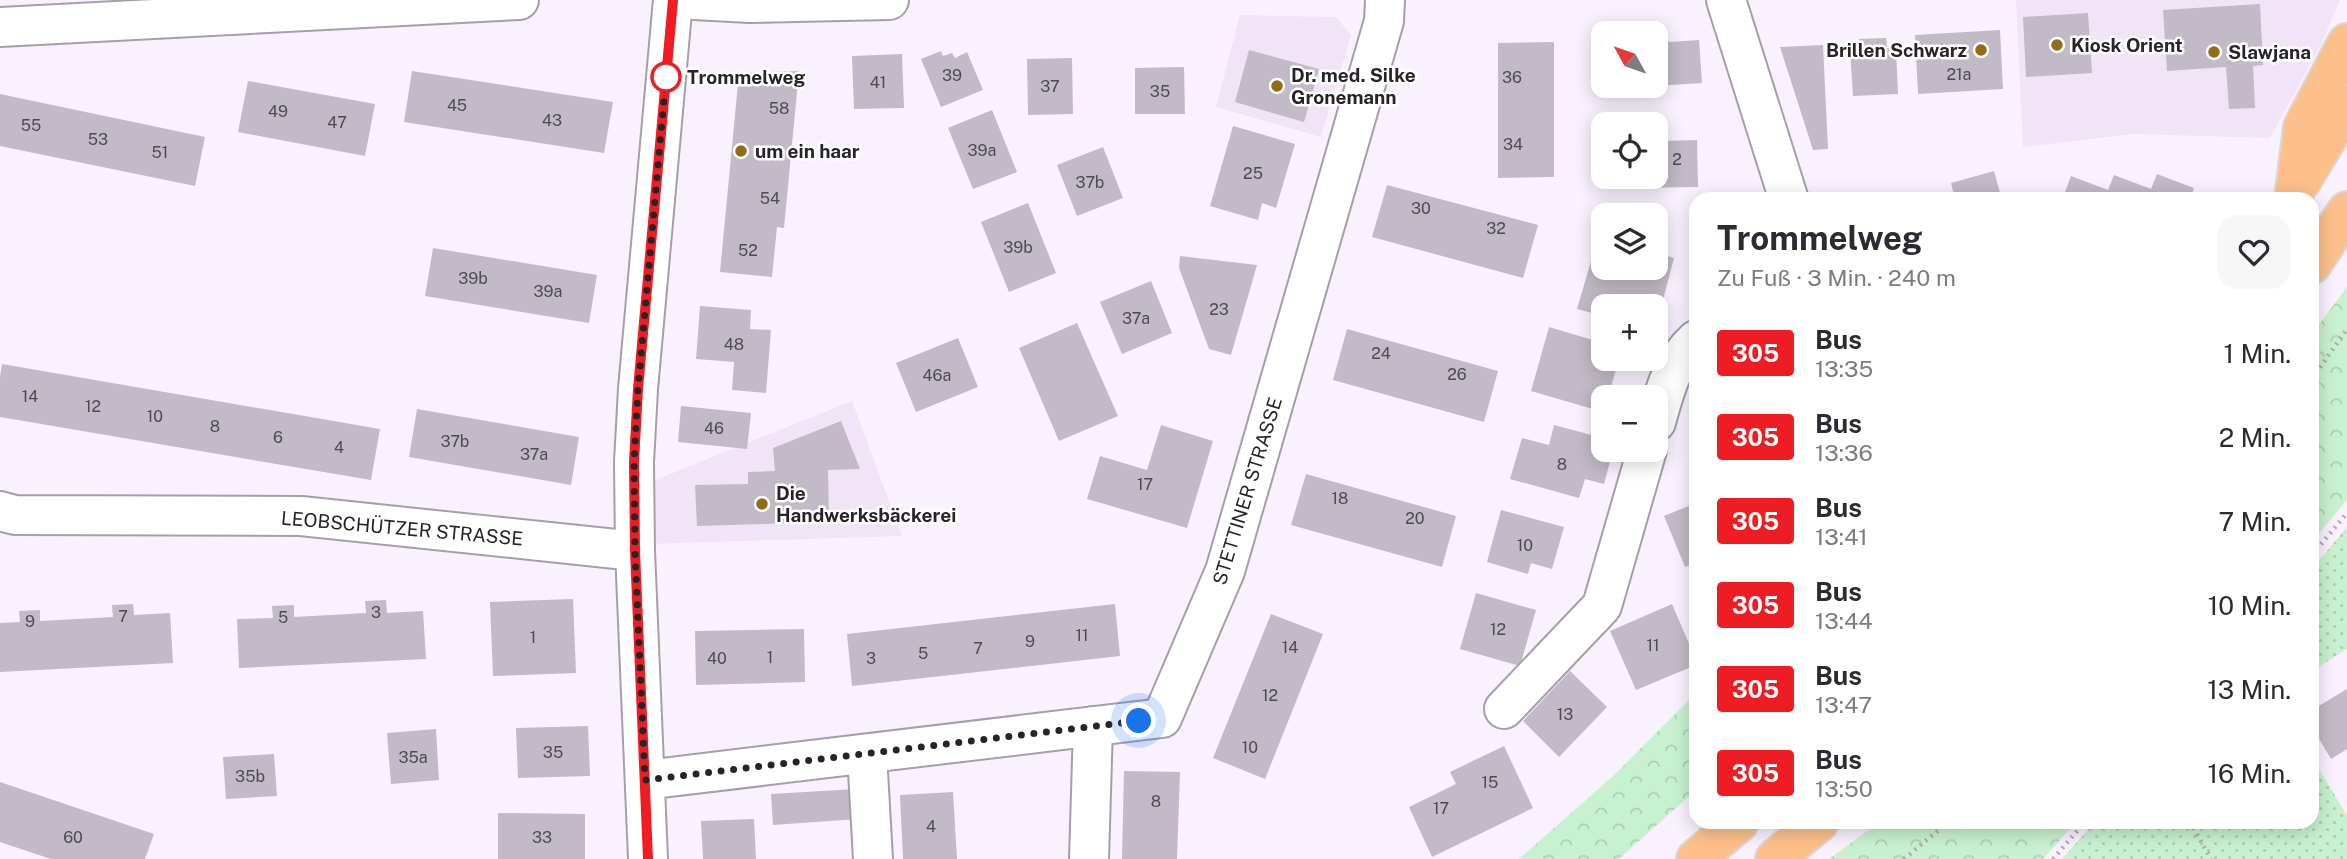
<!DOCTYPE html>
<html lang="de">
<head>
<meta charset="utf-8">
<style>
	:root { --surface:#fff; --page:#f7f7f7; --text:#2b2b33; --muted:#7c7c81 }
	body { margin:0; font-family:"Public Sans",sans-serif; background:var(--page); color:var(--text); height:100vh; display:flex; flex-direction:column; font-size:26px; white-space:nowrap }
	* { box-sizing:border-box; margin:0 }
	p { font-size:23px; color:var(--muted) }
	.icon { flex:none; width:38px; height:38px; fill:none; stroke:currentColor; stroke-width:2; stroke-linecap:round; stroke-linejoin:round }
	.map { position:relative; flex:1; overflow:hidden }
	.details { position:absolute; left:1689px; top:192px; width:630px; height:637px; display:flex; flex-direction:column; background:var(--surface); border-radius:21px; box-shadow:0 4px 18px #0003 }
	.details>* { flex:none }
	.badge { padding:0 14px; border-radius:5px; font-size:24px; line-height:46px }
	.needle { width:46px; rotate:310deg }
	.tools { position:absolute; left:1591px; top:21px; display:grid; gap:14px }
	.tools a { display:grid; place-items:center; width:77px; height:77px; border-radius:14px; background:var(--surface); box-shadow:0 4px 18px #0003; font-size:35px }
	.you { position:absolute; width:35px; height:35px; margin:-18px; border:5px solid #fff; border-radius:50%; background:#1a73e8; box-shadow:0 0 0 10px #1a73e833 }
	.map>.badge { position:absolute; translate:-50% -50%; box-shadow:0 0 0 4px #fff }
	.round { display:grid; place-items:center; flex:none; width:74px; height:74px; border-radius:21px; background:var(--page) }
	.overview { display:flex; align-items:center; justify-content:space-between; height:119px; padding:0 28px }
	h1 { font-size:33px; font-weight:700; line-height:52px }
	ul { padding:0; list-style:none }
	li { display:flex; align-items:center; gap:21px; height:84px; padding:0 28px }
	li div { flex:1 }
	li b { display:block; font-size:26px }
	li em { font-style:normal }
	li .badge { min-width:77px; font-weight:700; text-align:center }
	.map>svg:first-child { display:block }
	.built { fill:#f1e4f7 }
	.forest { fill:url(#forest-crowns) }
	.garden { fill:url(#garden-dots) }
	.building { fill:#c2bac6 }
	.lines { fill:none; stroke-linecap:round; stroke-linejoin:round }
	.minor-casing { stroke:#a69eaa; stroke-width:42 }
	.highway-casing { stroke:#d8d8d8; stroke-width:42 }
	.path { stroke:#b0a9b3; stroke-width:4.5; stroke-dasharray:2 5; stroke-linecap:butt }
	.minor { stroke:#fff; stroke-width:38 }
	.highway { stroke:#fec08a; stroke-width:38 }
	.line-casing { stroke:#fff; stroke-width:16 }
	.line { stroke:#ee1d23; stroke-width:10 }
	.walk { stroke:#272428; stroke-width:7; stroke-dasharray:0 12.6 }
	.poi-dot { fill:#926c14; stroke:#fff; stroke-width:2.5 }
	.stop-dot { fill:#fff; stroke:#ee1d23; stroke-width:3.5 }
	.labels { text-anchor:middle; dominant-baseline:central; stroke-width:5; stroke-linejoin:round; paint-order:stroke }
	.number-label { font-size:16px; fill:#4e4a50 }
	.poi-label { font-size:19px; font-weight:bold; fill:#272428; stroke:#fff; text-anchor:start }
	.stop-label { font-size:19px; font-weight:bold; fill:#272428; stroke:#fff; text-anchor:start }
	.street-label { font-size:19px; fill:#272428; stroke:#fff }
</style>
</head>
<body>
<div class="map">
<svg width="2347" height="859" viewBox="0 0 2347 859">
	<defs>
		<pattern id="forest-crowns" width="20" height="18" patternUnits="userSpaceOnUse" patternTransform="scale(1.75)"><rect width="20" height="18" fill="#c8f2cf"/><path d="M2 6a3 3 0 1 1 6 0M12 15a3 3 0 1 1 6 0" fill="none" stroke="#accfb2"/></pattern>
		<pattern id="garden-dots" width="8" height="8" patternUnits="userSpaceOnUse" patternTransform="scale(1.75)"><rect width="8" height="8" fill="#c8f2cf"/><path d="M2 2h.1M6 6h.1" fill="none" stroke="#accfb2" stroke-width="1.8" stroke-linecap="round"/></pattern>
	</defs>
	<rect width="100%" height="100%" fill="#faf1fe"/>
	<path class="built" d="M2016,0H2340L2321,45L2270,138L2133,134L2023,147Z
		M1240,15L1336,17L1351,35L1321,137L1216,107Z
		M852,401L902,536L649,544L648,483Z"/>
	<path class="forest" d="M2347,287V500L2312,542V334Z
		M1696,693V790L1619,859H1519L1612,777Z
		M1878,823V822L2075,823L2043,859H1829Z"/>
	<path class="garden" d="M2347,527V649L2312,671V569Z
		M2312,758L2347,815V859H2062L2094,823L2312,822Z"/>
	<path class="building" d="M2260,4L2263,65L2253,66L2255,108L2229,109L2226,67L2167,71L2163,10Z
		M2088,13L2092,73L2026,77L2023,17Z
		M2000,30L2003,89L1918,94L1915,35Z
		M1886,38L1887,48H1896L1898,94L1853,96L1850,50H1859V39Z
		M1699,40L1702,83L1656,86V43Z
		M1554,42V177L1498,178V43Z
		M1823,45L1828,149L1813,150L1780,47Z
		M1249,50L1319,69L1304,122L1235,102Z
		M941,51L943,56L952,53L955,58L967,52L983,90L941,107L921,59Z
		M902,54L904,108L854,109L852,56Z
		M1072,58L1073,114L1028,115L1027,59Z
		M1184,67L1185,114H1135V68Z
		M412,71L613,102L604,153L404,122Z
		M799,71L784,228L777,227L772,277L720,272L739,73Z
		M248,81L375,104L365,156L238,132Z
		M0,94L205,137L195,186L0,146Z
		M992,110L1017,172L973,189L948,128Z
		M1233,126L1295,144L1276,208L1262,203L1258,220L1210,206Z
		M1656,135H1663V141L1697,140L1698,187L1633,188V177H1656Z
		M1103,147L1123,198L1077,216L1057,165Z
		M1994,171L2002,200H1955L1951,183Z
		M2157,174L2194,188L2190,200H2062L2071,176L2108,190L2114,175L2151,189Z
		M1387,185L1538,225L1523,278L1372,237Z
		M1028,203L1056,273L1009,292L981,222Z
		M1596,244L1603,246V268H1656V252L1674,258L1660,311L1656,310V306H1644L1610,296L1607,306H1603V316L1577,309Z
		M433,248L597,275L589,323L425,296Z
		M1180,256L1257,265L1231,355L1209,349L1179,268Z
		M1151,281L1172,333L1122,354L1100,302Z
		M700,306L751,310L750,329L771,330L766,393L732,390L734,362L696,359Z
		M1077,323L1118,416L1059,441L1019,348Z
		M1549,327L1603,343V359H1619L1608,397H1603V412L1531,391Z
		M1347,329L1498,371L1484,422L1333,380Z
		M958,338L978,387L916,412L896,363Z
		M2,364L380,429L371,480L0,417V377Z
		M681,406L751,413L747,449L678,442Z
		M417,409L579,437L571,485L409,457Z
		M841,421L860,469L828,470L829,522L697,526L695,485L748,484V472L775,471L773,448Z
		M1161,425L1213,441L1187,528L1087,499L1100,456L1147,470Z
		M1554,425L1603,438V450H1613L1604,484L1585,479L1579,498L1510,479L1522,438L1549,445Z
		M1306,474L1456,516L1442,567L1291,525Z
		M1696,503V563L1685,567L1664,516Z
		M1501,510L1564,527L1552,569L1531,563L1528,574L1487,562Z
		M1476,593L1536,610L1520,666L1460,649Z
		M573,599L576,673L493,676L490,602Z
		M386,600L387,613L423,611L426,659L239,668L237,619L273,618L272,606L294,605V617L366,613L365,601Z
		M133,604L134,615L170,613L173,663L0,672V623L20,622L19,611L40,610V621L113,617L112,605Z
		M1115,604L1120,656L852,686L847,634Z
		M1672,604L1696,660V665L1636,690L1610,631Z
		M1271,614L1323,634L1265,779L1213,758Z
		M804,629L805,682L696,685L695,631Z
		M1570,671L1607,707L1559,757L1523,721Z
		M2347,689V749L2331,759L2312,727V710Z
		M588,726L590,776L518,778L516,728Z
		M436,729L439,780L391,784L387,733Z
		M1504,746L1533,808L1432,857L1409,807L1456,784L1450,772Z
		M274,754L277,796L226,799L223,757Z
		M1124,771L1180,772L1177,859H1122Z
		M0,782L154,834L145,859H51L0,842Z
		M856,789L858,819L773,825L771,794Z
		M953,792L957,859H903L900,795Z
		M498,813L585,814V859H498Z
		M754,819L756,859H703L701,821Z"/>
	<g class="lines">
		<g class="minor-casing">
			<path id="minor" d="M694,0L750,3L889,0
				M1726,0L1789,200
				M0,27L519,0
				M1656,422C1665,390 1671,363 1696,340
				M0,511L15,515L301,516L635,551
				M1504,709L1602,606L1647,450
				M867,754L873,859
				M645,780L1162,718L1225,571L1384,21L1385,0
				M648,859L635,551L634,462L638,389L673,0
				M1089,859L1093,726"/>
		</g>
		<g class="highway-casing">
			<path id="highway" d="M2302,180L2347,105
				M2295,191L2303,127L2347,43
				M2312,264L2347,211
				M1696,859L1739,822
				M1775,859L1819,822"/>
		</g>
		<path class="path" d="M2312,379L2347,329
			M2312,555L2347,513
			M2190,822L2211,859
			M1904,859L1948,822
			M2053,859L2085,822"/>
		<use href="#minor" class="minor"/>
		<use href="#highway" class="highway"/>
	</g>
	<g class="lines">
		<g class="line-casing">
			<path id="line" d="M648,859L635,551L634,462L638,389L673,0"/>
		</g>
		<use href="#line" class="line"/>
		<path class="walk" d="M666,77L638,389L634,462L635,551L645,780L1139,721"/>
	</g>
	<g class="poi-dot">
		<circle cx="2057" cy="45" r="7"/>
		<circle cx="1981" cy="50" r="7"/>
		<circle cx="2214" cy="52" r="7"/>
		<circle cx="1277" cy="86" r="7"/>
		<circle cx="741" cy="151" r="7"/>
		<circle cx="762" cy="504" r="7"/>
	</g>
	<circle class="stop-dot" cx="666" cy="77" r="14"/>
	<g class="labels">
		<g class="number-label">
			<text x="1959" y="74">21a</text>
			<text x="952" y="75">39</text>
			<text x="1512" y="77">36</text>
			<text x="878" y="82">41</text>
			<text x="1050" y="86">37</text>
			<text x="1160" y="91">35</text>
			<text x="457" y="105">45</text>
			<text x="779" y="108">58</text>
			<text x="278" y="111">49</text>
			<text x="552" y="120">43</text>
			<text x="337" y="122">47</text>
			<text x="31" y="125">55</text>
			<text x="98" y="139">53</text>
			<text x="1513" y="144">34</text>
			<text x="982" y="150">39a</text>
			<text x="160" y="152">51</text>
			<text x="1677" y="159">2</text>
			<text x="1253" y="173">25</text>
			<text x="1090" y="182">37b</text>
			<text x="770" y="198">54</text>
			<text x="1421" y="208">30</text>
			<text x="1496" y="228">32</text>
			<text x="1018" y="247">39b</text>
			<text x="748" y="250">52</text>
			<text x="473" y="278">39b</text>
			<text x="548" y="291">39a</text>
			<text x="1219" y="309">23</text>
			<text x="1136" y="318">37a</text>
			<text x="734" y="344">48</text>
			<text x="1381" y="353">24</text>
			<text x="1457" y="374">26</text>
			<text x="937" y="375">46a</text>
			<text x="30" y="396">14</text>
			<text x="93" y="406">12</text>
			<text x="155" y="416">10</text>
			<text x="215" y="426">8</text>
			<text x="714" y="428">46</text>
			<text x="278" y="437">6</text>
			<text x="455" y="441">37b</text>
			<text x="339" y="447">4</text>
			<text x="534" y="454">37a</text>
			<text x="1562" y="464">8</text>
			<text x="1145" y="484">17</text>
			<text x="1340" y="498">18</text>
			<text x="1415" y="518">20</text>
			<text x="1525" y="545">10</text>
			<text x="376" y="612">3</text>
			<text x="123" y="616">7</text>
			<text x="283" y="617">5</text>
			<text x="30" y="621">9</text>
			<text x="1498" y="629">12</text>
			<text x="1082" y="635">11</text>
			<text x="533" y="637">1</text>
			<text x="1030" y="641">9</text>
			<text x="1653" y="645">11</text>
			<text x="1290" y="647">14</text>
			<text x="978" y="648">7</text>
			<text x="923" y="653">5</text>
			<text x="770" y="657">1</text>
			<text x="717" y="658">40</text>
			<text x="871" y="658">3</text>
			<text x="1270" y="695">12</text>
			<text x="1565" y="714">13</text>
			<text x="1250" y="747">10</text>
			<text x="553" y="752">35</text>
			<text x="413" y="757">35a</text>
			<text x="250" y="776">35b</text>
			<text x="1490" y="782">15</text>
			<text x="1156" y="801">8</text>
			<text x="1441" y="808">17</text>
			<text x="931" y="826">4</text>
			<text x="73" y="837">60</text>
			<text x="542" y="837">33</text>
		</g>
		<g class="poi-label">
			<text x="2071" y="45">Kiosk Orient</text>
			<text x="1967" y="50" text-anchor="end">Brillen Schwarz</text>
			<text x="2228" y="52">Slawjana</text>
			<text x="1291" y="75">Dr. med. Silke<tspan x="1291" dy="22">Gronemann</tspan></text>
			<text x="755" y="151">um ein haar</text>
			<text x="776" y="493">Die<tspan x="776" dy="22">Handwerksbäckerei</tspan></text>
		</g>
		<g class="stop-label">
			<text x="687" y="77">Trommelweg</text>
		</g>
		<g class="street-label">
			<text transform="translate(1247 491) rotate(-73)">STETTINER STRASSE</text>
			<text transform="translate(402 528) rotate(5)">LEOBSCHÜTZER STRASSE</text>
		</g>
	</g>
</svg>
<div class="tools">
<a><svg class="needle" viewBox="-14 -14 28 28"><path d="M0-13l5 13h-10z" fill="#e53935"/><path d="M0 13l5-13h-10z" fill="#7c7c81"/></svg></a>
<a><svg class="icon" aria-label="locate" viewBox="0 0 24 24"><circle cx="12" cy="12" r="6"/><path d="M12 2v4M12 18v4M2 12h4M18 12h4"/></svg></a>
<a><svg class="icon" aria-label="layers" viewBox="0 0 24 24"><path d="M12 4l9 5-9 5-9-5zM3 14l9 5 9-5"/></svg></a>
<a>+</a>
<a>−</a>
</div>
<div class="you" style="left:1139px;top:721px"></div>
<section class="details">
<div class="overview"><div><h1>Trommelweg</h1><p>Zu Fuß · 3 Min. · 240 m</p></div><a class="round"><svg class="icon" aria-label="heart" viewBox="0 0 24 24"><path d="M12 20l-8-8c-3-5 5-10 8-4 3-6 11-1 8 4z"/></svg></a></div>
<ul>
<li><span class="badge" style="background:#ee1d23;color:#fff">305</span><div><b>Bus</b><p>13:35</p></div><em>1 Min.</em></li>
<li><span class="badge" style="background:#ee1d23;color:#fff">305</span><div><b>Bus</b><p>13:36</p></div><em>2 Min.</em></li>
<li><span class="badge" style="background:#ee1d23;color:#fff">305</span><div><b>Bus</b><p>13:41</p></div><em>7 Min.</em></li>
<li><span class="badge" style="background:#ee1d23;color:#fff">305</span><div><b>Bus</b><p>13:44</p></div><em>10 Min.</em></li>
<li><span class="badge" style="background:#ee1d23;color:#fff">305</span><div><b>Bus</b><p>13:47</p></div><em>13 Min.</em></li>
<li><span class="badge" style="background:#ee1d23;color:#fff">305</span><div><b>Bus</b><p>13:50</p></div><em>16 Min.</em></li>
</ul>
</section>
</div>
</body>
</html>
